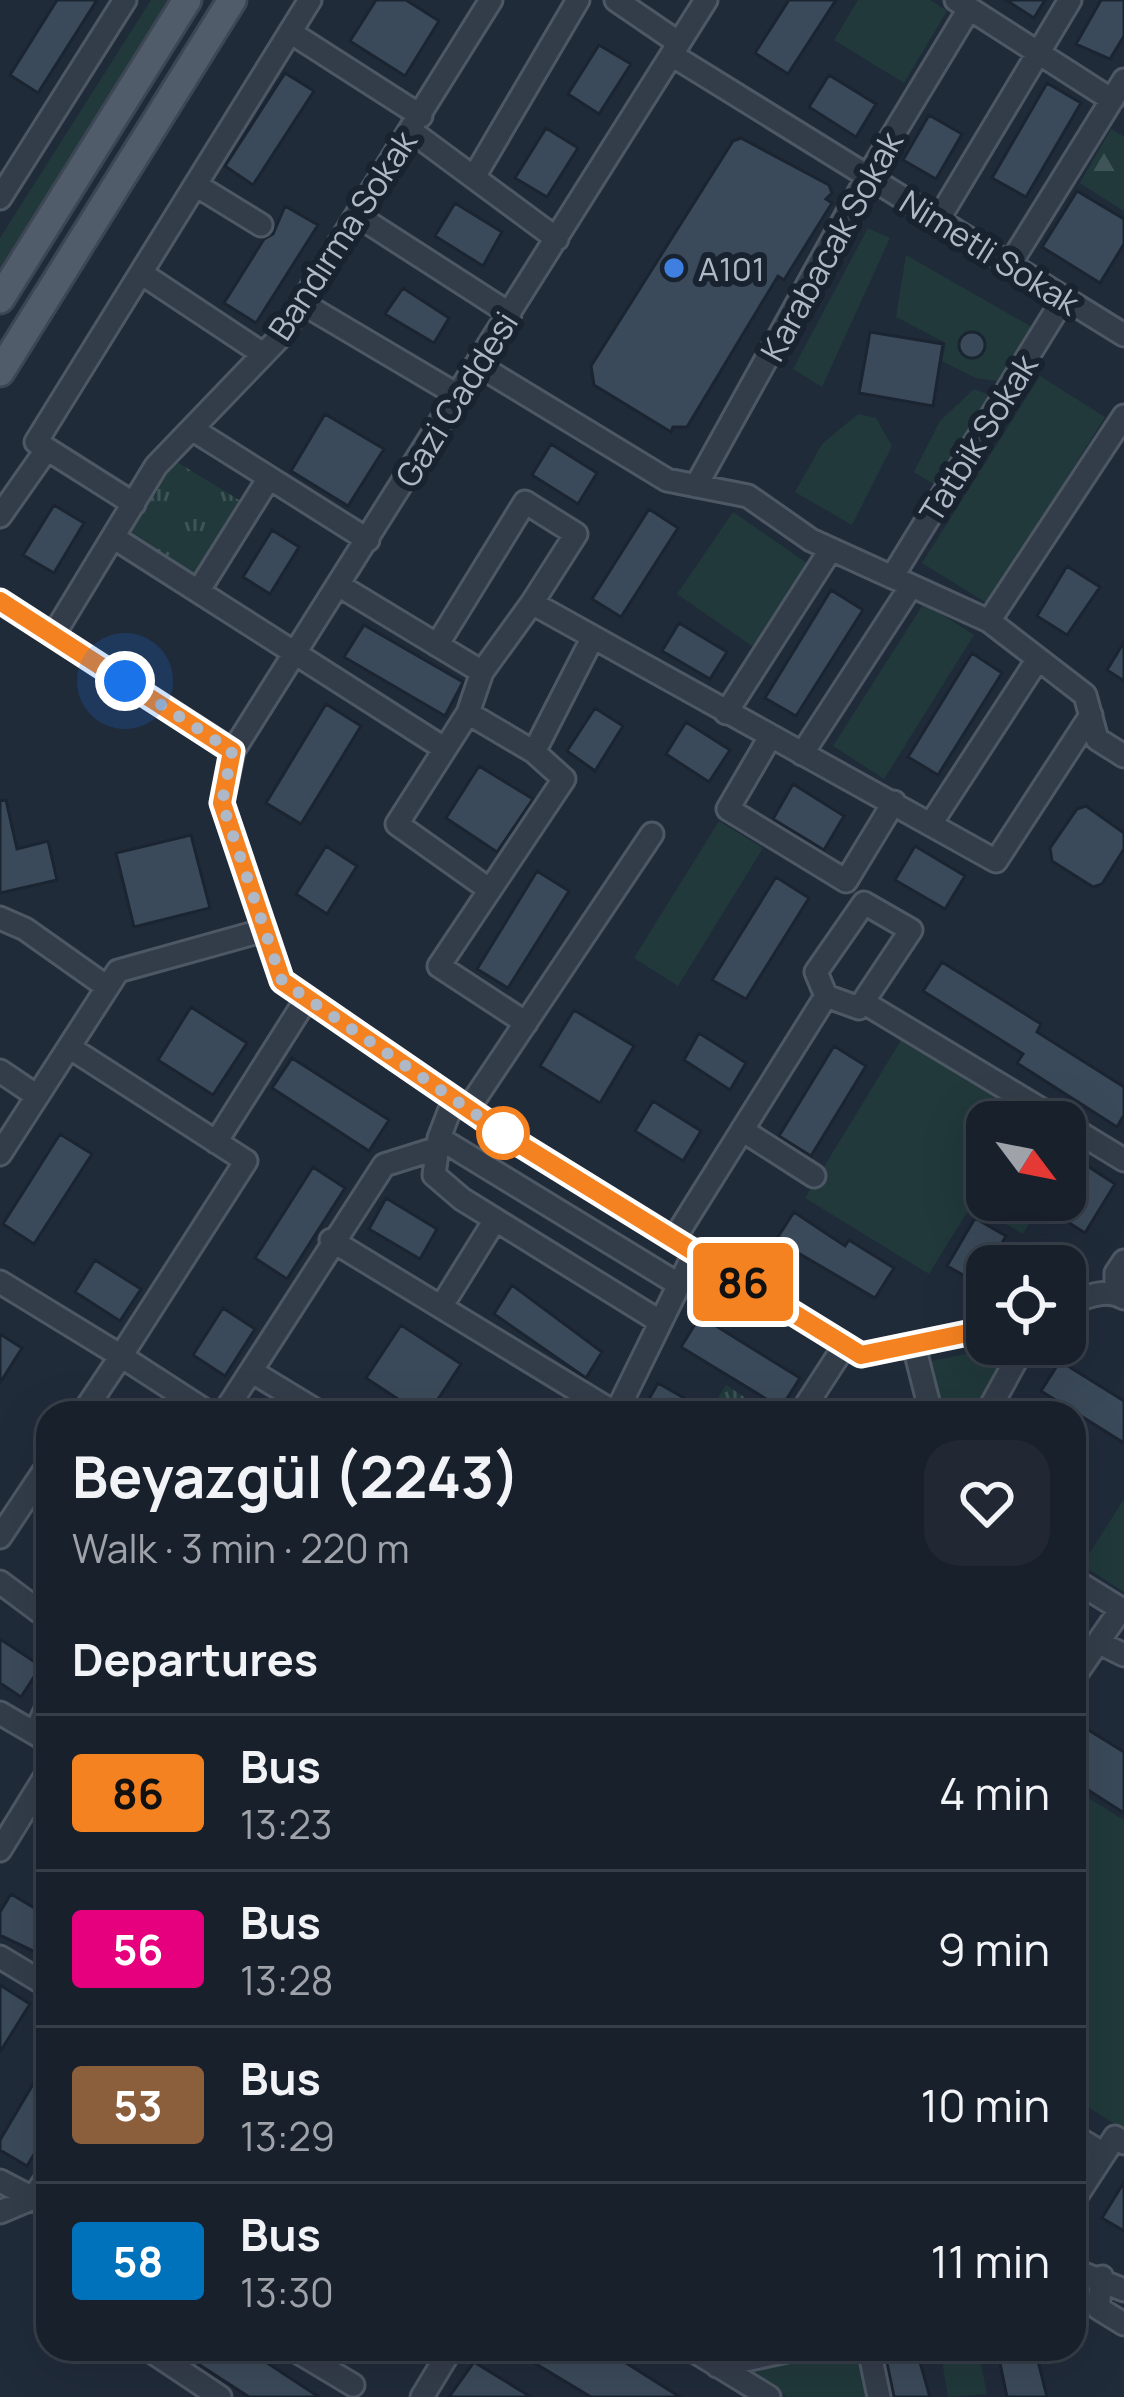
<!DOCTYPE html>
<html lang="en">
<head>
<meta charset="utf-8">
<style>
	:root { --surface:#18202c; --page:#212834; --text:#f1f3f6; --muted:#9fa3a9; --line:#363e48 }
	body { margin:0; font-family:Manrope,sans-serif; background:var(--page); color:var(--text); height:100vh; display:flex; flex-direction:column; font-size:45px; white-space:nowrap }
	* { box-sizing:border-box; margin:0 }
	p { font-size:39px; color:var(--muted) }
	.icon { flex:none; width:66px; height:66px; fill:none; stroke:currentColor; stroke-width:2; stroke-linecap:round; stroke-linejoin:round }
	.map { position:relative; flex:1; overflow:hidden }
	.side { position:absolute; left:36px; top:1401px; width:1050px; height:960px; display:flex; flex-direction:column; background:var(--surface); border-radius:36px; box-shadow:0 12px 48px #0002,0 0 0 3px var(--line) }
	.side>* { flex:none }
	.badge { padding:0 24px; border-radius:9px; font-size:42px; line-height:78px }
	.needle { width:78px; rotate:122deg }
	.controls { position:absolute; left:966px; top:1101px; display:grid; gap:24px }
	.controls a { display:grid; place-items:center; width:120px; height:120px; border-radius:24px; background:var(--surface); box-shadow:0 12px 48px #0002,0 0 0 3px var(--line); font-size:60px }
	.you { position:absolute; width:60px; height:60px; margin:-30px; border:9px solid #fff; border-radius:50%; background:#1a73e8; box-shadow:0 0 0 18px #1a73e833 }
	.map>.badge { position:absolute; translate:-50% -50%; box-shadow:0 0 0 6px #fff }
	h2 { padding:0 36px; font-size:45px; line-height:108px }
	.round { display:grid; place-items:center; flex:none; width:126px; height:126px; border-radius:36px; background:var(--page) }
	.summary { display:flex; align-items:center; justify-content:space-between; height:204px; padding:0 36px }
	h1 { font-size:57px; font-weight:700; line-height:90px }
	ul { padding:0; list-style:none }
	li { display:flex; align-items:center; gap:36px; height:156px; padding:0 36px; border-top:3px solid var(--line) }
	li div { flex:1 }
	li b { display:block; font-size:45px }
	li em { font-style:normal }
	li .badge { min-width:132px; font-weight:700; text-align:center }
	.map>svg:first-child { display:block }
	.green { fill:#21393b }
	.forest { fill:url(#forest-firs) }
	.park { fill:url(#park-tufts) }
	.building { fill:#3b4a5a; stroke:#1b2431; stroke-width:3 }
	.lines { fill:none; stroke-linecap:round; stroke-linejoin:round }
	.minor-casing { stroke:#4e5865; stroke-width:27 }
	.major-casing { stroke:#3d4654; stroke-width:33 }
	.minor { stroke:#333d4a; stroke-width:21 }
	.major { stroke:#515c6b; stroke-width:27 }
	.line-casing { stroke:#fff; stroke-width:27 }
	.line { stroke:#f58220; stroke-width:18 }
	.walk { stroke:#aeb8c7; stroke-width:12; stroke-dasharray:0 21.6 }
	.shop-dot { fill:#3f7fe0; stroke:#19222f; stroke-width:4.5 }
	.stop-dot { fill:#fff; stroke:#f58220; stroke-width:6 }
	.labels { text-anchor:middle; dominant-baseline:central; stroke-width:12; stroke-linejoin:round; paint-order:stroke }
	.street-label { font-size:33px; fill:#aeb8c7; stroke:#19222f }
	.poi-label { font-size:33px; fill:#aeb8c7; stroke:#19222f; text-anchor:start }
</style>
</head>
<body>
<div class="map">
<svg width="1124" height="2397" viewBox="0 0 1124 2397">
	<defs>
		<pattern id="forest-firs" width="22" height="20" patternUnits="userSpaceOnUse" patternTransform="scale(3)"><rect width="22" height="20" fill="#21393b"/><path d="M5 1l3.5 6h-7zM16 11l3.5 6h-7z" fill="#3f5456"/></pattern>
		<pattern id="park-tufts" width="24" height="20" patternUnits="userSpaceOnUse" patternTransform="scale(3)"><rect width="24" height="20" fill="#21393b"/><path d="M3 7l-1-3M5 7V3M7 7l1-3M15 17l-1-3M17 17v-4M19 17l1-3" fill="none" stroke="#3f5456"/></pattern>
	</defs>
	<rect width="100%" height="100%" fill="#202b3a"/>
	<path class="green" d="M151,0H172L0,275V238Z
		M858,0H930L947,11L904,83L834,40Z
		M868,228L890,238L822,387L793,369Z
		M906,255L1032,327L1002,382L976,378L942,361L946,343L896,317Z
		M1040,376L1105,417L988,604L922,563Z
		M974,389L994,397L938,487L914,472L940,421Z
		M858,414L876,418L892,446L852,525L795,492L822,444Z
		M733,512L811,566L755,648L677,594Z
		M924,603L974,635L884,779L833,746Z
		M719,821L763,848L678,986L634,958Z
		M903,1037L1043,1122H987V1200H1044L1023,1234L972,1204L929,1274L805,1198Z
		M1015,1344L974,1413H942L931,1361Z
		M1124,1499V1592L1082,1565Z
		M1074,1789L1124,1820V2130L1074,2098Z
		M842,2349H859L866,2397H787L748,2372Z
		M940,2349H978L987,2394L948,2397Z"/>
	<path class="forest" d="M1111,129L1124,137V211L1080,183Z"/>
	<path class="park" d="M172,459L244,503L197,578L125,536Z
		M726,1385L769,1413H708Z"/>
	<path class="building" d="M57,0H97L38,93L10,75Z
		M376,0H406L439,21L405,76L350,41Z
		M789,0H836L788,74L755,53Z
		M1006,0H1045L1034,18Z
		M1101,0H1124V36L1110,59L1076,44Z
		M599,45L631,64L599,114L568,94Z
		M285,73L314,91L253,185L225,166Z
		M829,75L876,104L856,137L809,107Z
		M1047,83L1081,103L1026,197L992,178Z
		M929,115L962,134L936,179L903,160Z
		M546,128L578,148L547,197L515,178Z
		M741,138L829,185L832,193L826,199L832,203L784,280L778,276L687,427H673L671,432L594,385L591,366L733,141Z
		M1077,191L1124,219V244L1100,283L1042,247Z
		M455,203L502,232L483,266L435,236Z
		M285,206L318,225L256,323L224,303L264,239L273,234Z
		M403,288L449,318L434,343L385,314Z
		M870,332L943,344L933,406L859,393Z
		M959 345a13 13 0 1 1 26 0a13 13 0 1 1-26 0Z
		M325,414L384,449L348,506L291,471Z
		M551,444L597,473L578,504L532,475Z
		M54,505L84,523L54,573L23,555Z
		M649,509L678,528L621,617L592,599Z
		M272,530L299,547L270,594L243,577Z
		M1067,566L1100,587L1067,635L1037,616Z
		M831,590L863,610L796,716L765,698Z
		M679,623L727,652L710,679L662,651Z
		M364,625L463,682L445,716L344,657Z
		M1124,642V681L1107,670Z
		M972,653L1002,673L938,775L908,757Z
		M326,704L361,726L301,824L266,803Z
		M595,708L623,726L595,771L567,751Z
		M686,722L730,750L709,782L666,754Z
		M479,766L533,799L497,852L446,818Z
		M793,784L844,816L824,850L773,819Z
		M6,800L17,849L48,841L57,880L0,893V801Z
		M1086,806L1124,833V849L1102,884L1093,887L1052,861L1050,848L1077,809Z
		M191,835L210,908L134,927L116,853Z
		M326,846L357,866L327,914L296,894Z
		M915,846L965,876L945,909L895,880Z
		M537,871L569,891L508,988L477,969Z
		M776,877L809,898L746,999L712,980Z
		M942,962L1041,1024L1037,1032L1124,1087V1115L1117,1127L1017,1063L1023,1054L923,991Z
		M191,1007L247,1043L213,1095L158,1060Z
		M574,1010L634,1046L600,1103L540,1066Z
		M699,1033L746,1063L730,1090L684,1060Z
		M834,1046L866,1066L811,1156L779,1136Z
		M292,1058L389,1120L369,1151L272,1088Z
		M653,1101L701,1131L683,1161L635,1131Z
		M60,1134L92,1154L34,1244L3,1224Z
		M1086,1165L1115,1184L1085,1233L1055,1214Z
		M313,1167L345,1188L287,1279L255,1258Z
		M386,1198L437,1229L420,1259L369,1229Z
		M794,1212L845,1246L849,1240L894,1268L875,1298L776,1240Z
		M975,1218L1006,1236L979,1284L947,1266Z
		M95,1260L141,1289L120,1321L75,1292Z
		M512,1285L602,1352L586,1378L494,1314Z
		M223,1308L255,1329L225,1376L193,1355Z
		M700,1316L800,1378L781,1408L681,1347Z
		M401,1325L461,1364L429,1413H419L366,1378Z
		M0,1334L22,1348L0,1383Z
		M1060,1361L1124,1401V1443L1041,1391Z
		M658,1383L691,1402L684,1413H641Z
		M0,1639L41,1666L21,1697L0,1683Z
		M1074,1721L1124,1752V1813L1074,1781Z
		M11,1894L48,1916V1958L0,1935V1912Z
		M0,1985L30,2004L0,2052Z
		M48,2059V2131L27,2166L0,2150V2140Z
		M1124,2182V2231L1102,2218Z
		M175,2349H246L319,2397H249Z
		M511,2349H604L680,2397H591Z
		M997,2349H1035L1047,2397H1007Z
		M912,2356L920,2362L930,2397H894L887,2363Z
		M474,2362L531,2397H449Z"/>
	<g class="lines">
		<g class="minor-casing">
			<path id="minor" d="M616,0L679,43
				M706,0L233,751L222,803L282,981L521,1145L861,1355L987,1329
				M956,0L1112,100
				M290,32L421,116
				M672,55L1124,335
				M411,131L557,239
				M474,177L578,0
				M196,185L261,225
				M0,198L125,0
				M358,216L510,314
				M938,220L1070,0
				M1010,264L1124,80
				M141,273L263,354
				M302,303L459,396
				M478,365L667,480L748,496L811,540L989,621L1085,695L1097,739L1124,756
				M192,429L368,540
				M696,486L868,176L969,9
				M134,504L36,442L310,0
				M0,516L47,449
				M113,537L445,749
				M892,577L1064,298
				M340,586L482,672L532,603L996,861L1091,715
				M199,590L269,478
				M0,601L233,751
				M989,621L1124,416
				M54,634L156,466L281,336L491,0
				M437,645L525,502L576,534L532,603
				M482,672L468,713L397,824L490,890
				M468,713L534,752L564,779L439,966L526,1023
				M726,713L831,549
				M770,737L728,809L846,881L894,802
				M534,752L593,637
				M802,754L911,586
				M932,822L1038,659
				M864,903L911,930L859,1008L826,996L816,972Z
				M0,918L25,929L107,987
				M863,1002L1062,1122
				M69,1047L246,1161L121,1356L209,1413
				M0,1071L37,1096
				M454,1099L439,1138L434,1175L462,1199L659,1321
				M468,1109L652,834
				M1065,1124L1124,1160
				M742,1130L814,1176
				M439,1138L678,1284
				M216,1142L307,998
				M0,1154L118,971L265,930
				M674,1239L826,996
				M331,1240L615,1413
				M0,1282L121,1356L83,1413
				M1116,1293V1273L1124,1261
				M1065,1304C1084,1298 1106,1287 1124,1298
				M441,1307L495,1220
				M914,1346L931,1413
				M251,1371L320,1413
				M224,1413L384,1165L438,1148
				M616,1413L695,1252
				M801,1413L845,1345
				M987,1413L1025,1344
				M0,1537L48,1465
				M1074,1580L1121,1609L1074,1677
				M0,1582L48,1618
				M1098,1642L1124,1655
				M0,1713L48,1741
				M35,1733L48,1705
				M0,1850L48,1772
				M0,1957L48,1986
				M1074,2136L1104,2154
				M0,2181L48,2206
				M1074,2200L1115,2137L1124,2143
				M0,2212L33,2198L48,2176
				M1074,2270L1124,2290
				M1102,2277L1098,2308L1124,2324
				M148,2349L220,2397
				M293,2349L353,2385
				M691,2349L769,2397
				M869,2349L879,2397
				M717,2366L796,2349
				M422,2397L451,2349"/>
		</g>
		<g class="major-casing">
			<path id="major" d="M0,299L187,0
				M0,372L232,0"/>
		</g>
		<use href="#minor" class="minor"/>
		<use href="#major" class="major"/>
	</g>
	<g class="lines">
		<g class="line-casing">
			<path id="line" d="M0,601L232,751L222,803L282,981L521,1145L861,1355L987,1329"/>
		</g>
		<use href="#line" class="line"/>
		<path class="walk" d="M125,681L232,751L222,803L282,981L503,1133"/>
	</g>
	<circle class="shop-dot" cx="674" cy="268" r="12"/>
	<circle class="stop-dot" cx="503" cy="1133" r="24"/>
	<g class="labels">
		<g class="street-label">
			<text transform="translate(342 235) rotate(-57)">Bandırma Sokak</text>
			<text transform="translate(831 246) rotate(-61)">Karabacak Sokak</text>
			<text transform="translate(990 252) rotate(32)">Nimetli Sokak</text>
			<text transform="translate(456 399) rotate(-58)">Gazi Caddesi</text>
			<text transform="translate(978 438) rotate(-58)">Tatbik Sokak</text>
		</g>
		<g class="poi-label">
			<text x="698" y="268">A101</text>
		</g>
	</g>
</svg>
<div class="controls">
<a><svg class="needle" viewBox="-14 -14 28 28"><path d="M0-13l5 13h-10z" fill="#e53935"/><path d="M0 13l5-13h-10z" fill="#9fa3a9"/></svg></a>
<a><svg class="icon" aria-label="locate" viewBox="0 0 24 24"><circle cx="12" cy="12" r="6"/><path d="M12 2v4M12 18v4M2 12h4M18 12h4"/></svg></a>
</div>
<div class="you" style="left:125px;top:681px"></div>
<b class="badge" style="left:743px;top:1282px;background:#f58220;color:#111">86</b>
<section class="side">
<div class="summary"><div><h1>Beyazgül (2243)</h1><p>Walk · 3 min · 220 m</p></div><a class="round"><svg class="icon" aria-label="heart" viewBox="0 0 24 24"><path d="M12 20l-8-8c-3-5 5-10 8-4 3-6 11-1 8 4z"/></svg></a></div>
<h2>Departures</h2>
<ul>
<li><span class="badge" style="background:#f58220;color:#111">86</span><div><b>Bus</b><p>13:23</p></div><em>4 min</em></li>
<li><span class="badge" style="background:#e6007e;color:#fff">56</span><div><b>Bus</b><p>13:28</p></div><em>9 min</em></li>
<li><span class="badge" style="background:#8b5e3c;color:#fff">53</span><div><b>Bus</b><p>13:29</p></div><em>10 min</em></li>
<li><span class="badge" style="background:#0072bc;color:#fff">58</span><div><b>Bus</b><p>13:30</p></div><em>11 min</em></li>
</ul>
</section>
</div>
</body>
</html>
